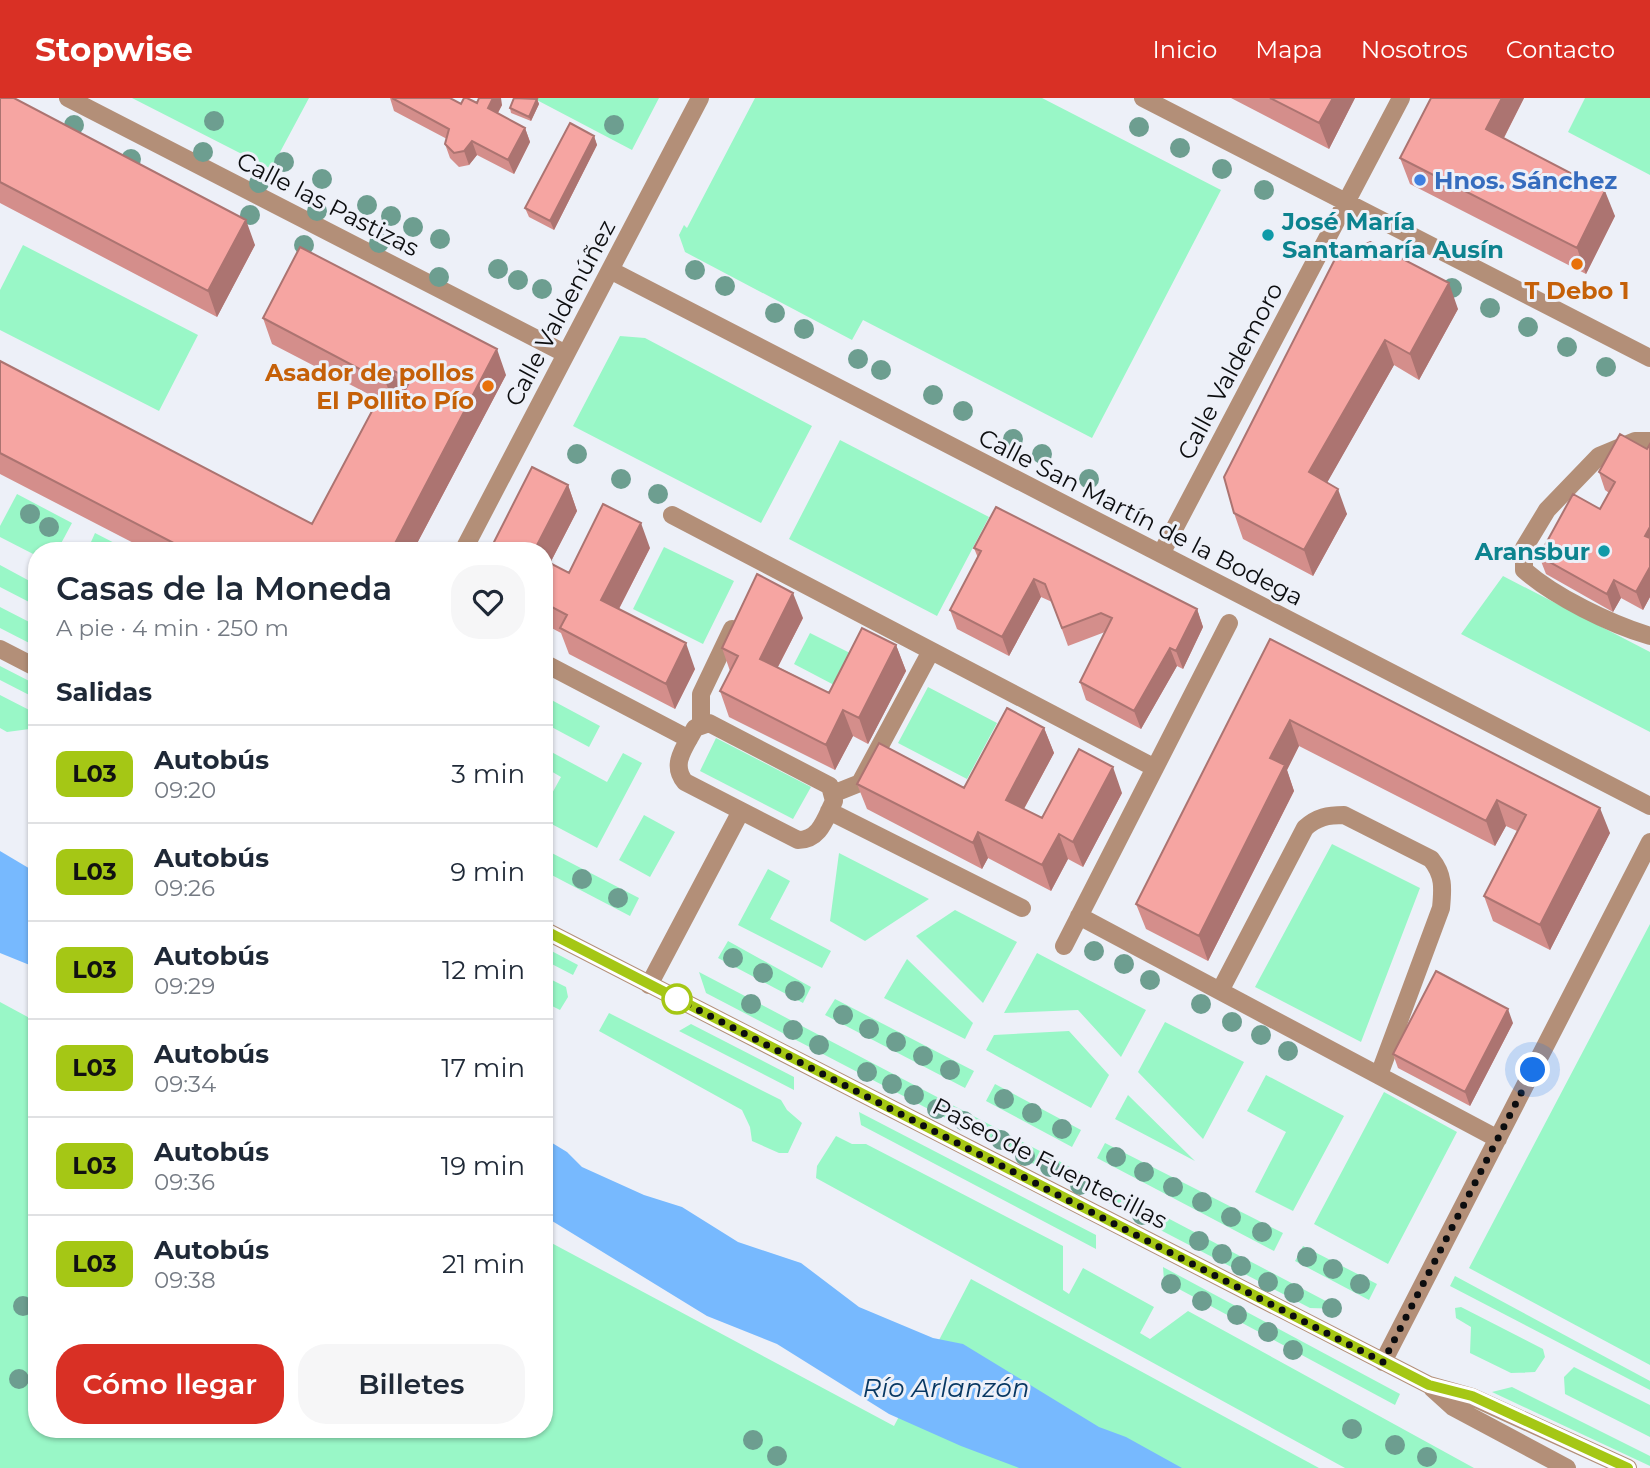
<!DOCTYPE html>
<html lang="es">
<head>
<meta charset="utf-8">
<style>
	:root { --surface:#fff; --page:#f6f6f7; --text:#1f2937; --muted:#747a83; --line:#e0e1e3; --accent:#d93025 }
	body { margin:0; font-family:Montserrat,sans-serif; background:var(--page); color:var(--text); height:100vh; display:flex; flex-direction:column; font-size:26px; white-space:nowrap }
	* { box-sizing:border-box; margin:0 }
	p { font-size:23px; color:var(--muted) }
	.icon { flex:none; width:38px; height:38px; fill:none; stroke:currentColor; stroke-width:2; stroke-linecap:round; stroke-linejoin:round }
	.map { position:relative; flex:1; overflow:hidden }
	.sheet { position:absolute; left:28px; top:444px; width:525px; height:896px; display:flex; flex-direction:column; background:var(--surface); border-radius:28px; box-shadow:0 2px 5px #0004 }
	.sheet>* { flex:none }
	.badge { padding:0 14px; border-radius:10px; font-size:24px; line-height:46px }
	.you { position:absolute; width:35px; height:35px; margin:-18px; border:5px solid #fff; border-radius:50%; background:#1a73e8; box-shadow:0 0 0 10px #1a73e833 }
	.map>.badge { position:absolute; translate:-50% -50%; box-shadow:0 0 0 4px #fff }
	h2 { padding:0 28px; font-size:26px; line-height:63px }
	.round { display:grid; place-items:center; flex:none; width:74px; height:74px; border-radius:28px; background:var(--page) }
	.headline { display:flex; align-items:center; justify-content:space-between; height:119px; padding:0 28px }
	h1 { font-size:33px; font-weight:600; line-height:52px }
	.button { display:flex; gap:14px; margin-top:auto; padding:14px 28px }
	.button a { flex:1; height:80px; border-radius:28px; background:var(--accent); color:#fff; font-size:28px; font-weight:600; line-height:80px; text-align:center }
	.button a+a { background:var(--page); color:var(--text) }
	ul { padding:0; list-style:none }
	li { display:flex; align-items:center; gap:21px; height:98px; padding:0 28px; border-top:2px solid var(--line) }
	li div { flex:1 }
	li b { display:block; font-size:26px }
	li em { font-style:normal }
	li .badge { min-width:77px; font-weight:700; text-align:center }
	header { display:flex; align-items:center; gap:42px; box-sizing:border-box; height:98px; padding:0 35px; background:var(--accent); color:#fff }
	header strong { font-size:33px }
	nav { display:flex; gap:38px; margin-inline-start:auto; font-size:24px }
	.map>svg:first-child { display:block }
	.green { fill:#99f7c7 }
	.water { fill:#77b9fe }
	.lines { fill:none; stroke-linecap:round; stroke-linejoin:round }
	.minor { stroke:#b38f78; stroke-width:18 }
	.tree { fill:#6d9e90 }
	.wall { fill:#d48e8b }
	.shaded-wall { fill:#ac7471 }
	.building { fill:#f6a5a2; stroke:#ac7471; stroke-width:2 }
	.line-casing { stroke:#fff; stroke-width:16 }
	.line { stroke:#a5c715; stroke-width:10 }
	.walk { stroke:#0c0d0f; stroke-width:7; stroke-dasharray:0 12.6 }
	.shop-dot { fill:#3f7fe0; stroke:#edf0f8; stroke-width:2.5 }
	.culture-dot { fill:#0f9aa8; stroke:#edf0f8; stroke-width:2.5 }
	.food-dot { fill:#e8710a; stroke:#edf0f8; stroke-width:2.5 }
	.stop-dot { fill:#fff; stroke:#a5c715; stroke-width:3.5 }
	.labels { text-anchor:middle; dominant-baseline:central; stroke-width:6; stroke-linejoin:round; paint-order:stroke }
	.shop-label { font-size:24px; font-weight:bold; fill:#366cbe; stroke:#edf0f8; text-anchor:start }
	.street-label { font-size:24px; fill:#0c0d0f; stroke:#edf0f8 }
	.culture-label { font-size:24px; font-weight:bold; fill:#0d838f; stroke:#edf0f8; text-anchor:start }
	.food-label { font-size:24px; font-weight:bold; fill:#c56008; stroke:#edf0f8 }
	.water-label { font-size:26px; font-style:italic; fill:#083863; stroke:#edf0f8 }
</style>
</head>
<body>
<header>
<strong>Stopwise</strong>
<nav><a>Inicio</a><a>Mapa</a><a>Nosotros</a><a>Contacto</a></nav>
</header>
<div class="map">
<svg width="1650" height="1370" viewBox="0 0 1650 1370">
	<rect width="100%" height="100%" fill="#edf0f8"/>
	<path class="green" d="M132,0H309L271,71Z
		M533,0H659L632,52Z
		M755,0H1042L1221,92L1092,340L863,222L852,242L685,154L679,137L684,127L687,130Z
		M1585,0H1650V77L1568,34Z
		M23,147L198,237L159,313L0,232V192Z
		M620,238L645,240L812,328L761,425L573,328Z
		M840,342L989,419L937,518L789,441Z
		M17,396L72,425L57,453H37V458L0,439V428Z
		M95,435L130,453H87Z
		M664,449L734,483L703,546L633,511Z
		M0,467L37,487L31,505L0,489Z
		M1503,478L1650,554V634L1461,536Z
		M0,509L37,528V549L0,530Z
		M810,535L852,556L836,588L794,566Z
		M0,568L37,587V601L0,582Z
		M928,589L997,625L967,681L898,645Z
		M0,597L37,616V630L7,634L0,630Z
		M544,598L600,628L589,649L544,625Z
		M716,640L811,689L793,721L700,673Z
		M544,650L607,684L623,655L642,665L597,750L544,722V710L561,679L544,669Z
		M644,717L675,734L650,779L619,762Z
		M1332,746L1420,790L1361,944L1255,889Z
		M544,751L639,800L630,818L544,773Z
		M839,755L929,801L865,843L830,823Z
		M768,771L790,783L770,821L831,853L822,870L738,827Z
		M955,812L1017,844L983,905L916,838Z
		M1650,826V1267L1469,1170Z
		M728,843L811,889L803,905L718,860Z
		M544,849L578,867L573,877L544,862Z
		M1037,855L1146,912L1121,959L1078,912L1004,915Z
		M907,861L973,925L965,941L884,900Z
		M699,874L1341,1211L1310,1210L706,895Z
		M544,878L566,889L568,899L560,912L544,904Z
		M835,901L974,973L965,990L825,917Z
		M0,904L37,924V1332H544V1141L894,1328L971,1181L1319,1370H0Z
		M609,915L781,1002L787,1012L802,1025L788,1055H779L752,1043L750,1029L742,1012L599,933Z
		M1165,924L1244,964L1203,1041L1138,974Z
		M691,926L794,979V992L679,933Z
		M1069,933L1109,977L1091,1010L986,952L994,937Z
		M1266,977L1344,1018L1293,1113L1255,1094L1286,1034L1247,1013Z
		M995,986L1081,1032L1072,1049L986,1003Z
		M1384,994L1457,1034L1388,1166L1314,1126Z
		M1128,997L1195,1063L1115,1021Z
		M859,1014L1096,1137V1151L861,1027Z
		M836,1038L852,1046H866L1063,1148V1192L1069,1196L1083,1170L1154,1209L1140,1235L1150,1241L1188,1213L1474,1370H1345L816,1080L817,1068Z
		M1105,1045L1283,1135L1274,1153L1097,1060Z
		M1303,1148L1377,1186L1369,1202L1295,1163Z
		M1163,1169L1400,1296L1395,1307L1164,1183Z
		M1455,1178L1650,1283V1292L1450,1188Z
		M1461,1209L1543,1251L1545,1259L1535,1274L1511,1275L1470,1255L1471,1229L1456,1220L1455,1210Z
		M1574,1269L1650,1307V1339L1565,1296L1564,1279Z
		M1512,1289L1650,1358V1368L1492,1294Z"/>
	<path class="water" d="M0,753L37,775V870L0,855Z
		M544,1040L567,1054L582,1069L644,1097L682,1109L738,1144L801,1165L859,1209L933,1240L963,1246L1099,1329L1126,1339L1182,1370H1019L961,1348L889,1316L777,1246L707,1218L544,1118Z"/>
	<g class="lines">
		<path class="minor" d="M68,0L566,256
			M1143,0L1650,260
			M610,172L1650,708
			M1650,343H1635L1599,358L1547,412L1524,450V472C1555,499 1610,526 1650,538
			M672,417L1155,670
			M463,453L700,0
			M1161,456L1401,0
			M0,551L37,570
			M544,565L689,641
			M709,625L830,688L834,703C825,721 820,742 798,742L685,684C670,666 685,649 695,630Z
			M701,626V596L732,531
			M835,695L860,685L931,553
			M829,713L1022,810
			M1079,818L1498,1041
			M544,832L1429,1287L1472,1299L1628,1370
			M1064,848L1229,525
			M649,887L741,713
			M1220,893L1305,730C1317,719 1328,717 1344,717L1431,761C1444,777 1443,790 1441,810L1379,977
			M1383,1264L1650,744
			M1432,1290L1453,1309L1567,1370"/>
	</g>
	<g class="tree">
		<circle cx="214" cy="23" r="10"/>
		<circle cx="74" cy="27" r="10"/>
		<circle cx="614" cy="27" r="10"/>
		<circle cx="1139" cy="29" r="10"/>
		<circle cx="1180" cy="50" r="10"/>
		<circle cx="203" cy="54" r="10"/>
		<circle cx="131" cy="61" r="10"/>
		<circle cx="284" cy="64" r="10"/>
		<circle cx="1222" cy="71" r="10"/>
		<circle cx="322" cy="81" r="10"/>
		<circle cx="259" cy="85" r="10"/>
		<circle cx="1264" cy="92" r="10"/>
		<circle cx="367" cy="107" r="10"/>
		<circle cx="317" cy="113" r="10"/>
		<circle cx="250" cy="117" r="10"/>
		<circle cx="391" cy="118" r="10"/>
		<circle cx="413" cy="129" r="10"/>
		<circle cx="440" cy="141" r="10"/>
		<circle cx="379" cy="145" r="10"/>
		<circle cx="304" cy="147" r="10"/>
		<circle cx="498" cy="171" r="10"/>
		<circle cx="695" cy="172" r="10"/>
		<circle cx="439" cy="179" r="10"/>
		<circle cx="518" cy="182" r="10"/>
		<circle cx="725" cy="188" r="10"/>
		<circle cx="1452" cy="190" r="10"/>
		<circle cx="542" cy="191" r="10"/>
		<circle cx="1490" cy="210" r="10"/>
		<circle cx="775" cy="215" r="10"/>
		<circle cx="1528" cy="229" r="10"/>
		<circle cx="804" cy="231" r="10"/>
		<circle cx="1567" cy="249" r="10"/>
		<circle cx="858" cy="261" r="10"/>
		<circle cx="1606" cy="269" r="10"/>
		<circle cx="881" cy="272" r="10"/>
		<circle cx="933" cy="297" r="10"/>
		<circle cx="963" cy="313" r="10"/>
		<circle cx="1013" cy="341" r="10"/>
		<circle cx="577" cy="356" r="10"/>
		<circle cx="1042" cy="356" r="10"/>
		<circle cx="621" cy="381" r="10"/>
		<circle cx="1089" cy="381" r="10"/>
		<circle cx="658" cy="396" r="10"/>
		<circle cx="30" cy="416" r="10"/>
		<circle cx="49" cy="429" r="10"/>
		<circle cx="582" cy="781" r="10"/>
		<circle cx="618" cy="800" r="10"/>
		<circle cx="1094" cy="853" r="10"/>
		<circle cx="733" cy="860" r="10"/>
		<circle cx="1124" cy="866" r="10"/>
		<circle cx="763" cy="875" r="10"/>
		<circle cx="1150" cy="882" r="10"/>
		<circle cx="795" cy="893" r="10"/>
		<circle cx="751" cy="906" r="10"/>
		<circle cx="1201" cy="906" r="10"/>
		<circle cx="843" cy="917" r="10"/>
		<circle cx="1232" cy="924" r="10"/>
		<circle cx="869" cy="931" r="10"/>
		<circle cx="793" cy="932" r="10"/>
		<circle cx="1261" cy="937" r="10"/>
		<circle cx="896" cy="944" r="10"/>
		<circle cx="819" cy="947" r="10"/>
		<circle cx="1288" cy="953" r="10"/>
		<circle cx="923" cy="958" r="10"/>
		<circle cx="950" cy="972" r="10"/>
		<circle cx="867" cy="974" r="10"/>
		<circle cx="892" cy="986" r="10"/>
		<circle cx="914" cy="997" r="10"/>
		<circle cx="1004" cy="1001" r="10"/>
		<circle cx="937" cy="1011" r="10"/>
		<circle cx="1032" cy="1015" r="10"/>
		<circle cx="964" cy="1023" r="10"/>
		<circle cx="1062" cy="1031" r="10"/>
		<circle cx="1001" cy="1042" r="10"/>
		<circle cx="1025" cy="1058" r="10"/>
		<circle cx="1116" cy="1059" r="10"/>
		<circle cx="1050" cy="1069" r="10"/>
		<circle cx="1144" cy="1074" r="10"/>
		<circle cx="1080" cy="1087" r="10"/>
		<circle cx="1173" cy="1089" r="10"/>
		<circle cx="1202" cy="1104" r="10"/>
		<circle cx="1142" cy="1117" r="10"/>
		<circle cx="1231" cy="1119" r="10"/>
		<circle cx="1262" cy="1134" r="10"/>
		<circle cx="1199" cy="1143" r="10"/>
		<circle cx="1222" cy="1156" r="10"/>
		<circle cx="1307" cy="1159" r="10"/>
		<circle cx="1241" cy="1168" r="10"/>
		<circle cx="1333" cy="1171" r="10"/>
		<circle cx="1268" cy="1184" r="10"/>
		<circle cx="1171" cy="1186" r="10"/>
		<circle cx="1360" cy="1186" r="10"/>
		<circle cx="1294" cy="1195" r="10"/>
		<circle cx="1202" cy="1203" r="10"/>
		<circle cx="23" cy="1208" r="10"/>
		<circle cx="1332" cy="1210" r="10"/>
		<circle cx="1237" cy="1217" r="10"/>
		<circle cx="1268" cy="1234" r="10"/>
		<circle cx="1293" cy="1252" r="10"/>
		<circle cx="19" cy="1281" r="10"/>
		<circle cx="1352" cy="1331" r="10"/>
		<circle cx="753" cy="1342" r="10"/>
		<circle cx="1395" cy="1347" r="10"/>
		<circle cx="777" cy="1358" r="10"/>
		<circle cx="1427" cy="1359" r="10"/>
	</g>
	<path class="wall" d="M0,0L255,147L217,219L0,105Z
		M390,0H450L461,6L502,7L498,15L525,30L530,44L514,76L477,57L469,67L459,69L450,60L445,46L447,41L394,13Z
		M1231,0H1355L1329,51Z
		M1431,0H1524L1504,40L1615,118L1586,176L1410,86L1400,60Z
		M537,1L539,6L531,23L511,15L510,10Z
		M594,38L597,47L554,132L529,119L525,110Z
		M1335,161L1458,211L1419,282L1394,267L1327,384L1347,416L1313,478L1243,441L1234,415Z
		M263,220L506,277L413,453H149L0,376V263L312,426L378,301L272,246Z
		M1650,346V499L1643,512L1621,500L1613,514L1546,476L1539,458L1600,411L1609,395L1605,392L1599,374L1647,351Z
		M568,387L577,413L550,465L569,475L650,450L619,511L695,571L675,611L569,556L561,535L544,526V453H496L493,446Z
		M974,450L1197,511L1203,529L1183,571L1177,568L1141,631L1086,602L1080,584L1105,534L1068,548L1052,504L1041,499L1009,558L957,531L950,512L978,460Z
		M803,520L778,569L829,595L896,547L906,573L868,646L853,638L835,672L729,619L720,593L730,573L722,550Z
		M1270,541L1610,735L1550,852L1493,823L1484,798L1517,733L1506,728L1495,748L1299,648L1287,672L1294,693L1208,863L1146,831L1136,806Z
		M1044,630L1054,655L1024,711L1042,720L1122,695L1083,769L1068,761L1051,793L988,760L982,771L867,711L857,686L964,690Z
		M1513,925L1470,1008L1398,970L1393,956Z"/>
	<path class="shaded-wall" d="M493,0H501L502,7L493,24L488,10Z
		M1333,0H1355L1329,51L1319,25Z
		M1502,0H1524L1495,57L1486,31Z
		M537,1L539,6L531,23L529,19Z
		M525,30L530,44L514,76L508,62Z
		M594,38L597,47L554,132L550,123Z
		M472,43L477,57L469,67L464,53Z
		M1605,93L1615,118L1586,176L1577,150Z
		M246,122L255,147L217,219L208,193Z
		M1449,185L1458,211L1419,282L1410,256Z
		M1385,242L1394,267L1319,399L1309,374Z
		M497,251L506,277L413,453H391Z
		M394,273L403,299L395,310L386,285Z
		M568,387L577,413L544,477V453H534Z
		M1338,391L1347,416L1313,478L1304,452Z
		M641,425L650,450L610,528L601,502Z
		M1650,429V451L1645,438Z
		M1650,469V499L1643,512L1636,494Z
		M1034,481L1041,499L1009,558L1002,539Z
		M1614,482L1621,500L1613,514L1607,496Z
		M793,495L803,520L769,586L760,561Z
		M1197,511L1203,529L1183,571L1176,553Z
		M686,545L695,571L675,611L666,586Z
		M896,547L906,573L868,646L859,620Z
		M1170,550L1177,568L1141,631L1134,613Z
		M843,612L853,638L835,672L826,647Z
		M1290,622L1299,648L1287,672L1294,693L1208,863L1199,838L1270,660Z
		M1044,630L1054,655L1015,727L1006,702Z
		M1113,669L1122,695L1083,769L1073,744Z
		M1497,702L1506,728L1495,748L1486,723Z
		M1600,710L1610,735L1550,852L1540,827Z
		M978,734L988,760L982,771L973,745Z
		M1059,736L1068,761L1051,793L1042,767Z
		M1508,911L1513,925L1470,1008L1465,994Z"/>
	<path class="building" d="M0,0H14L246,122L208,193L0,84Z
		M392,0H450L461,6L464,0H467L477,5L479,0H493L488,10L525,30L508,62L472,43L464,53L454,55L445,46L449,31Z
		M514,0L537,1L529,19L510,10Z
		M1270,0H1333L1319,25Z
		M1431,0H1502L1486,31L1605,93L1577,150L1400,60Z
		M570,25L594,38L550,123L525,110Z
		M1370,144L1449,185L1410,256L1385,242L1309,374L1338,391L1304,452L1234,415L1224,379L1335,161Z
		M300,149L497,251L391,453H189L0,355V263L312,426L380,298L397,307L411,281L394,273L386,285L263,220Z
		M1620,336L1647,351L1650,346V429L1645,438L1650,440V469L1636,494L1614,482L1607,496L1539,458L1573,396L1600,411L1615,384L1599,374Z
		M532,369L568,387L534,453H509L493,446Z
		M603,406L641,425L601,502L686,545L666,586L560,530L567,517L544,505V462L569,475Z
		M996,409L1197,511L1176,553L1170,550L1134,613L1080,584L1112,520L1101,515L1062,530L1045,486L1034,481L1002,539L950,512L981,453L974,450Z
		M757,476L793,495L760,561L829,595L862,530L896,547L859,620L843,612L826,647L720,593L738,558L722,550Z
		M1270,541L1600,710L1540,827L1484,798L1526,717L1497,702L1486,723L1290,622L1270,660L1285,667L1199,838L1136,806Z
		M1007,610L1044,630L1006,702L1042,720L1079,651L1113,669L1073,744L1059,736L1042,767L978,734L973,745L857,686L879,645L964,690Z
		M1436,873L1508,911L1465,994L1393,956Z"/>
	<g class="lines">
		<g class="line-casing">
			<path id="line" d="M544,832L1429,1287L1472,1298L1628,1370"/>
		</g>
		<use href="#line" class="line"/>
		<path class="walk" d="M677,901L1383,1264L1533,972"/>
	</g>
	<circle class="shop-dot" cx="1420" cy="82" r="7"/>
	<g class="culture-dot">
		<circle cx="1268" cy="137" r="7"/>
		<circle cx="1604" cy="453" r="7"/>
	</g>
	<g class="food-dot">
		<circle cx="1577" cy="166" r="7"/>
		<circle cx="488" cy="288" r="7"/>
	</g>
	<circle class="stop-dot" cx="677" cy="901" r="14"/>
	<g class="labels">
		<g class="shop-label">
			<text x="1434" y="82">Hnos. Sánchez</text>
		</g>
		<g class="street-label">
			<text transform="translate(328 106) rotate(27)">Calle las Pastizas</text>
			<text transform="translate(560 215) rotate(-62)">Calle Valdenúñez</text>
			<text transform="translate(1230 273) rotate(-62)">Calle Valdemoro</text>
			<text transform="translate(1141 419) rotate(27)">Calle San Martín de la Bodega</text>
			<text transform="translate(1050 1065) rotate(27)">Paseo de Fuentecillas</text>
		</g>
		<g class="culture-label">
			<text x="1282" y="123">José María<tspan x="1282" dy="28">Santamaría Ausín</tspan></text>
			<text x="1590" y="453" text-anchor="end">Aransbur</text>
		</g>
		<g class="food-label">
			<text x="1577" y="192">T Debo 1</text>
			<text x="474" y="274" text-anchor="end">Asador de pollos<tspan x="474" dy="28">El Pollito Pío</tspan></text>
		</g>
		<g class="water-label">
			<text x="946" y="1290">Río Arlanzón</text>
		</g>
	</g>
</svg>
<div class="you" style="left:1533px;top:972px"></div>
<section class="sheet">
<div class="headline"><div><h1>Casas de la Moneda</h1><p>A pie · 4 min · 250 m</p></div><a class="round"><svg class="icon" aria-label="heart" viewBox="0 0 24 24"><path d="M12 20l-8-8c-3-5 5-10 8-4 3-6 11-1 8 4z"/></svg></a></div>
<h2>Salidas</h2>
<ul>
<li><span class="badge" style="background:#a5c715;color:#111">L03</span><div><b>Autobús</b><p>09:20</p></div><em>3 min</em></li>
<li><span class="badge" style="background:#a5c715;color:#111">L03</span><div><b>Autobús</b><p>09:26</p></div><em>9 min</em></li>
<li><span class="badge" style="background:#a5c715;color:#111">L03</span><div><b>Autobús</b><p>09:29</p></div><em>12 min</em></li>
<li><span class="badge" style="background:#a5c715;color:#111">L03</span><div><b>Autobús</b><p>09:34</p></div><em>17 min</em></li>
<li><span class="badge" style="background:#a5c715;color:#111">L03</span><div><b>Autobús</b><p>09:36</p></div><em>19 min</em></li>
<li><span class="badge" style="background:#a5c715;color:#111">L03</span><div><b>Autobús</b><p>09:38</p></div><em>21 min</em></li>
</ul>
<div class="button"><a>Cómo llegar</a><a>Billetes</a></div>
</section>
</div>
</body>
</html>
